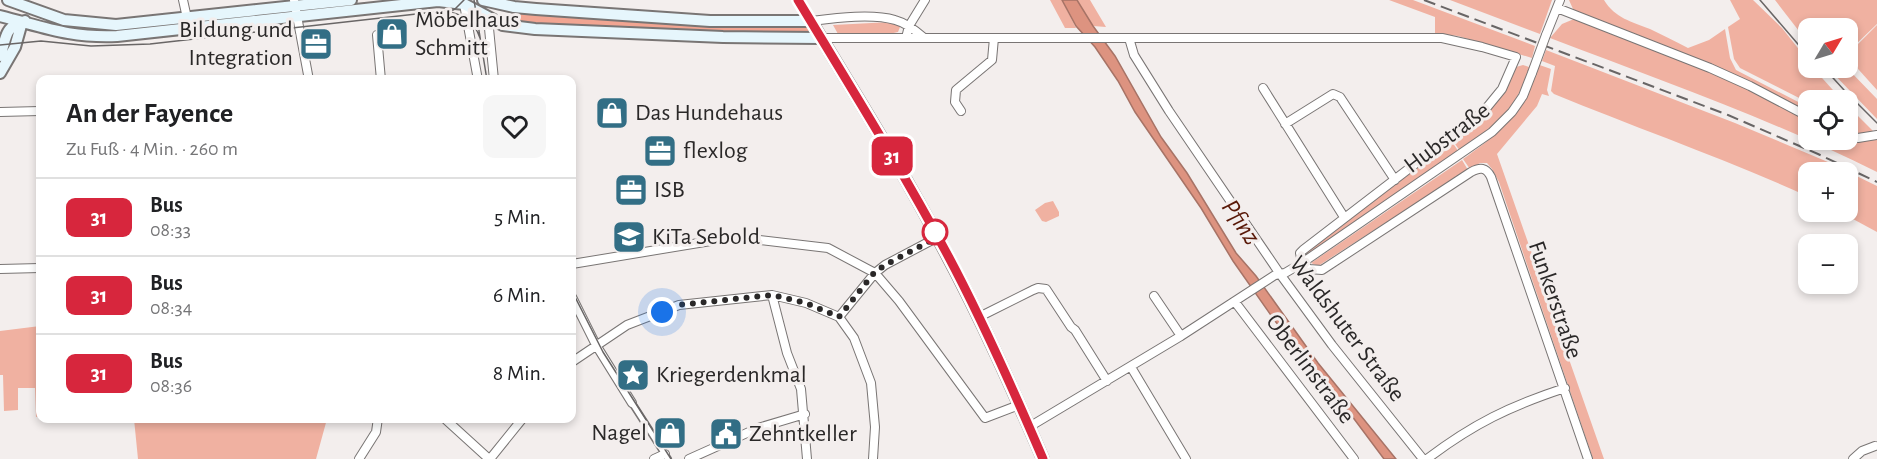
<!DOCTYPE html>
<html lang="de">
<head>
<meta charset="utf-8">
<style>
	:root { --surface:#fff; --page:#f6f6f6; --text:#202124; --muted:#757577; --line:#e0e0e0 }
	body { margin:0; font-family:"Alegreya Sans",sans-serif; background:var(--page); color:var(--text); height:100vh; display:flex; flex-direction:column; font-size:22px; white-space:nowrap }
	* { box-sizing:border-box; margin:0 }
	p { font-size:20px; color:var(--muted) }
	.icon { flex:none; width:33px; height:33px; fill:none; stroke:currentColor; stroke-width:2; stroke-linecap:round; stroke-linejoin:round }
	.map { position:relative; flex:1; overflow:hidden }
	.details { position:absolute; left:36px; top:75px; width:540px; height:348px; display:flex; flex-direction:column; background:var(--surface); border-radius:12px; box-shadow:0 3px 9px #0003 }
	.details>* { flex:none }
	.badge { padding:0 12px; border-radius:9px; font-size:21px; line-height:39px }
	.needle { width:39px; rotate:52deg }
	.fabs { position:absolute; left:1798px; top:18px; display:grid; gap:12px }
	.fabs a { display:grid; place-items:center; width:60px; height:60px; border-radius:12px; background:var(--surface); box-shadow:0 3px 9px #0003; font-size:30px }
	.you { position:absolute; width:30px; height:30px; margin:-15px; border:4px solid #fff; border-radius:50%; background:#1a73e8; box-shadow:0 0 0 9px #1a73e833 }
	.map>.badge { position:absolute; translate:-50% -50%; box-shadow:0 0 0 3px #fff }
	.round { display:grid; place-items:center; flex:none; width:63px; height:63px; border-radius:12px; background:var(--page) }
	.overview { display:flex; align-items:center; justify-content:space-between; height:102px; padding:0 30px }
	h1 { font-size:28px; font-weight:700; line-height:45px }
	ul { padding:0; list-style:none }
	li { display:flex; align-items:center; gap:18px; height:78px; padding:0 30px; border-top:2px solid var(--line) }
	li div { flex:1 }
	li b { display:block; font-size:22px }
	li em { font-style:normal }
	li .badge { min-width:66px; font-weight:700; text-align:center }
	.map>svg:first-child { display:block }
	.green { fill:#f0b1a1 }
	.forest { fill:#f1a592 }
	.water { fill:#dd9380; stroke:#a77366; stroke-width:1.5 }
	.lines { fill:none; stroke-linecap:round; stroke-linejoin:round }
	.pedestrian-casing { stroke:#797574; stroke-width:8 }
	.minor-casing { stroke:#797574; stroke-width:10 }
	.tertiary-casing { stroke:#797574; stroke-width:12 }
	.secondary-casing { stroke:#797574; stroke-width:14 }
	.pedestrian { stroke:#fff; stroke-width:5 }
	.minor { stroke:#fff; stroke-width:8 }
	.tertiary { stroke:#fff; stroke-width:9 }
	.secondary { stroke:#e6f6fc; stroke-width:10 }
	.tram { stroke:#696666; stroke-width:1.5 }
	.rail { stroke:#696666; stroke-width:2; stroke-dasharray:12 6; stroke-linecap:butt }
	.minor-bridge-casing { stroke:#797574; stroke-width:10; stroke-linecap:butt }
	.minor-bridge { stroke:#fff; stroke-width:8 }
	.line-casing { stroke:#fff; stroke-width:14 }
	.line { stroke:#d7263d; stroke-width:9 }
	.walk { stroke:#2a2828; stroke-width:6; stroke-dasharray:0 10.8 }
	.stop-dot { fill:#fff; stroke:#d7263d; stroke-width:3 }
	.labels { text-anchor:middle; dominant-baseline:central; stroke-width:6; stroke-linejoin:round; paint-order:stroke }
	.poi-label { font-size:24px; fill:#2a2828; stroke:#f3eeed; text-anchor:start }
	.street-label { font-size:24px; fill:#2a2828; stroke:#f3eeed }
	.water-label { font-size:26px; font-style:italic; fill:#591807; stroke:#f3eeed }
</style>
</head>
<body>
<div class="map">
<svg width="1877" height="459" viewBox="0 0 1877 459">
	<rect width="100%" height="100%" fill="#f3eeed"/>
	<path class="green" d="M1050,0H1062L1076,28H1065Z
		M1077,0H1090L1106,27L1093,26Z
		M1389,0H1413L1535,46L1532,58L1458,36L1435,33V17Z
		M1450,0H1552L1540,34Z
		M1569,0H1604C1615,18 1632,22 1650,29C1663,35 1676,42 1688,48L1709,40L1725,29L1730,58L1736,70L1806,106L1809,109V112L1572,11L1573,9Z
		M1730,0H1753L1782,28L1809,62V68H1813L1842,100H1809V103L1740,68L1734,59L1728,27L1740,19Z
		M1775,0H1877V24L1849,51L1848,28H1809V44Z
		M1574,19L1729,79L1809,119V140L1877,137V172C1771,119 1660,80 1550,38L1562,24Z
		M891,22L899,25L900,27L898,32L889,34H838L833,25Z
		M1877,25V90L1850,60V52Z
		M1546,50L1735,123L1828,162L1877,186V232L1840,212H1848V172H1809V197C1726,159 1639,129 1554,94L1551,91L1555,66L1542,61Z
		M1531,62L1551,69L1547,90L1549,96L1542,94L1537,106L1497,154L1604,459H1593L1499,182L1492,169L1487,163H1480L1470,169L1463,159C1498,134 1522,115 1536,74L1528,71C1516,111 1492,127 1460,151L1453,141L1487,114L1505,91L1516,67L1523,65L1529,67Z
		M1828,68H1847L1877,99V119Z
		M1848,106L1875,133L1864,136L1848,133Z
		M1452,142L1459,152L1306,255L1307,251Z
		M1462,160L1468,170L1318,266L1311,263Z
		M1053,201L1059,212V216L1046,222L1042,221L1035,210L1045,203Z
		M40,326V416L36,417L35,388H18V410L4,411L3,375H0V331Z
		M134,419V418L327,419L316,459H138Z"/>
	<path class="forest" d="M512,10L807,23L815,36L512,25Z"/>
	<path class="water" d="M1062,0H1077L1093,26L1115,56L1161,137L1187,173L1236,253L1256,276L1318,363L1396,459H1384L1331,388L1275,321L1233,261L1201,208L1135,112L1118,81L1095,47L1076,26Z"/>
	<g class="lines">
		<g class="pedestrian-casing">
			<path id="pedestrian" d="M632,403L668,459"/>
		</g>
		<g class="minor-casing">
			<path id="minor" d="M183,0L187,18
				M294,0L309,80
				M464,4L478,80
				M1557,8L1710,68L1750,86L1809,117
				M488,18L494,80
				M811,21C835,18 872,13 895,20C906,23 915,30 923,37
				M377,35L381,80
				M1546,35L1560,0
				M821,38H1442L1482,47L1516,57L1502,89L1484,111L1303,250L1300,253L1302,263
				M906,38L909,26L925,0
				M1129,38L1134,55L1169,111L1280,274L1332,345L1423,459
				M1263,88L1344,217
				M961,111L955,102L956,90L992,60L994,38
				M0,112L40,111
				M1285,124L1333,94L1340,97L1395,180
				M1848,135L1858,138L1877,135
				M1302,263L1309,269L1322,270L1471,172C1480,167 1486,167 1491,177L1588,459
				M572,264L735,237L828,248L875,273L899,301L985,418L1019,405
				M0,269L40,268
				M772,295L787,353L801,389L807,459
				M1154,296L1181,336
				M572,297L596,345L632,403
				M1235,302L1354,459
				M839,317L875,273L885,265L938,237
				M979,317L1033,290L1038,288L1046,289L1071,327L1075,330L1107,381
				M572,362L627,325L679,305L772,295L806,303L839,317L854,338L871,383L875,427L873,459
				M1131,367L1186,459
				M444,418L489,459
				M1029,427L1181,336L1275,275L1285,273L1302,263L1492,132L1512,112L1523,96L1532,73
				M359,459L376,432L378,418
				M490,459L523,418
				M654,459L665,454
				M689,459L758,428L805,414
				M1427,459C1473,424 1510,406 1565,388
				M1853,459L1862,451L1875,446"/>
		</g>
		<g class="tertiary-casing">
			<path id="tertiary" d="M798,0L811,21"/>
		</g>
		<g class="secondary-casing">
			<path id="secondary" d="M8,0L64,20L116,25L351,0
				M483,0L514,7L536,9L710,21H811C857,97 905,174 946,253C982,320 1013,390 1043,459
				M0,16C44,27 69,38 117,36L438,1L464,4L503,25L535,29L723,37L821,38
				M0,56C7,38 3,27 25,21
				M0,73L15,47L22,22"/>
		</g>
		<use href="#pedestrian" class="pedestrian"/>
		<use href="#minor" class="minor"/>
		<use href="#tertiary" class="tertiary"/>
		<use href="#secondary" class="secondary"/>
		<path class="tram" d="M474,0L487,80
			M1760,0L1809,57
			M445,14L455,9L464,0
			M0,45L41,41L91,46L150,44L443,11C461,13 474,20 480,38
			M1824,68L1844,90L1877,123
			M572,291L603,352L671,459"/>
		<path class="rail" d="M1424,0L1728,115L1818,154L1877,182"/>
		<g class="minor-bridge-casing">
			<path id="minor-bridge" d="M1532,73L1546,35"/>
		</g>
		<use href="#minor-bridge" class="minor-bridge"/>
	</g>
	<g class="lines">
		<g class="line-casing">
			<path id="line" d="M798,0C848,83 900,166 946,252C982,319 1013,389 1043,459"/>
		</g>
		<use href="#line" class="line"/>
		<path class="walk" d="M662,312L678,305L772,295L806,303L839,317L874,273L885,265L938,237L933,229L935,232"/>
	</g>
	<defs>
		<g id="shop-square" transform="scale(1.725)"><rect x="-9" y="-9" width="18" height="18" rx="4" fill="#326e85" stroke="#f3eeed"/><path d="M-5-2.5h2.3a2.7 3.5 0 0 1 5.4 0H5L5.5 6h-11ZM-1.5-2.5h3a1.5 2.3 0 0 0-3 0Z" fill="#fff"/></g>
		<g id="office-square" transform="scale(1.725)"><rect x="-9" y="-9" width="18" height="18" rx="4" fill="#326e85" stroke="#f3eeed"/><path d="M-6-3h4V-5.5h4V-3h4V5H-6ZM-1-4.5V-3h2v-1.5ZM-6 0V1H6V0Z" fill="#fff"/></g>
		<g id="school-square" transform="scale(1.725)"><rect x="-9" y="-9" width="18" height="18" rx="4" fill="#326e85" stroke="#f3eeed"/><path d="M0-5L7-2L0 1L-7-2ZM-4 1L0 2.5L4 1V4Q0 6-4 4Z" fill="#fff"/></g>
		<g id="sight-square" transform="scale(1.725)"><rect x="-9" y="-9" width="18" height="18" rx="4" fill="#326e85" stroke="#f3eeed"/><path d="M0-6L1.8-2.2L6-1.7L2.9 1.2L3.7 5.4L0 3.3L-3.7 5.4L-2.9 1.2L-6-1.7L-1.8-2.2Z" fill="#fff"/></g>
		<g id="civic-square" transform="scale(1.725)"><rect x="-9" y="-9" width="18" height="18" rx="4" fill="#326e85" stroke="#f3eeed"/><path d="M-.6-6.5H3V-4.5H.6V-3L4-1V1h2V6H-6V1h2V-1L-.6-3ZM-1.2 2.5V6h2.4V2.5Z" fill="#fff"/></g>
	</defs>
	<g fill-rule="evenodd">
		<use href="#shop-square" x="392" y="34"/>
		<use href="#office-square" x="316" y="44"/>
		<use href="#shop-square" x="612" y="113"/>
		<use href="#office-square" x="660" y="151"/>
		<use href="#office-square" x="631" y="190"/>
		<use href="#school-square" x="629" y="237"/>
		<use href="#sight-square" x="633" y="375"/>
		<use href="#shop-square" x="670" y="433"/>
		<use href="#civic-square" x="726" y="434"/>
	</g>
	<circle class="stop-dot" cx="935" cy="232" r="12"/>
	<g class="labels">
		<g class="poi-label">
			<text x="415" y="20">Möbelhaus<tspan x="415" dy="28">Schmitt</tspan></text>
			<text x="293" y="30" text-anchor="end">Bildung und<tspan x="293" dy="28">Integration</tspan></text>
			<text x="635" y="113">Das Hundehaus</text>
			<text x="683" y="151">flexlog</text>
			<text x="654" y="190">ISB</text>
			<text x="652" y="237">KiTa Sebold</text>
			<text x="656" y="375">Kriegerdenkmal</text>
			<text x="647" y="433" text-anchor="end">Nagel</text>
			<text x="749" y="434">Zehntkeller</text>
		</g>
		<g class="street-label">
			<text transform="translate(1447 138) rotate(-37)">Hubstraße</text>
			<text transform="translate(1555 300) rotate(71)">Funkerstraße</text>
			<text transform="translate(1347 329) rotate(53)">Waldshuter Straße</text>
			<text transform="translate(1310 369) rotate(53)">Oberlinstraße</text>
		</g>
		<g class="water-label">
			<text transform="translate(1241 222) rotate(56)">Pfinz</text>
		</g>
	</g>
</svg>
<div class="fabs">
<a><svg class="needle" viewBox="-14 -14 28 28"><path d="M0-13l5 13h-10z" fill="#e53935"/><path d="M0 13l5-13h-10z" fill="#757577"/></svg></a>
<a><svg class="icon" aria-label="locate" viewBox="0 0 24 24"><circle cx="12" cy="12" r="6"/><path d="M12 2v4M12 18v4M2 12h4M18 12h4"/></svg></a>
<a>+</a>
<a>−</a>
</div>
<div class="you" style="left:662px;top:312px"></div>
<b class="badge" style="left:892px;top:156px;background:#d7263d;color:#fff">31</b>
<section class="details">
<div class="overview"><div><h1>An der Fayence</h1><p>Zu Fuß · 4 Min. · 260 m</p></div><a class="round"><svg class="icon" aria-label="heart" viewBox="0 0 24 24"><path d="M12 20l-8-8c-3-5 5-10 8-4 3-6 11-1 8 4z"/></svg></a></div>
<ul>
<li><span class="badge" style="background:#d7263d;color:#fff">31</span><div><b>Bus</b><p>08:33</p></div><em>5 Min.</em></li>
<li><span class="badge" style="background:#d7263d;color:#fff">31</span><div><b>Bus</b><p>08:34</p></div><em>6 Min.</em></li>
<li><span class="badge" style="background:#d7263d;color:#fff">31</span><div><b>Bus</b><p>08:36</p></div><em>8 Min.</em></li>
</ul>
</section>
</div>
</body>
</html>
